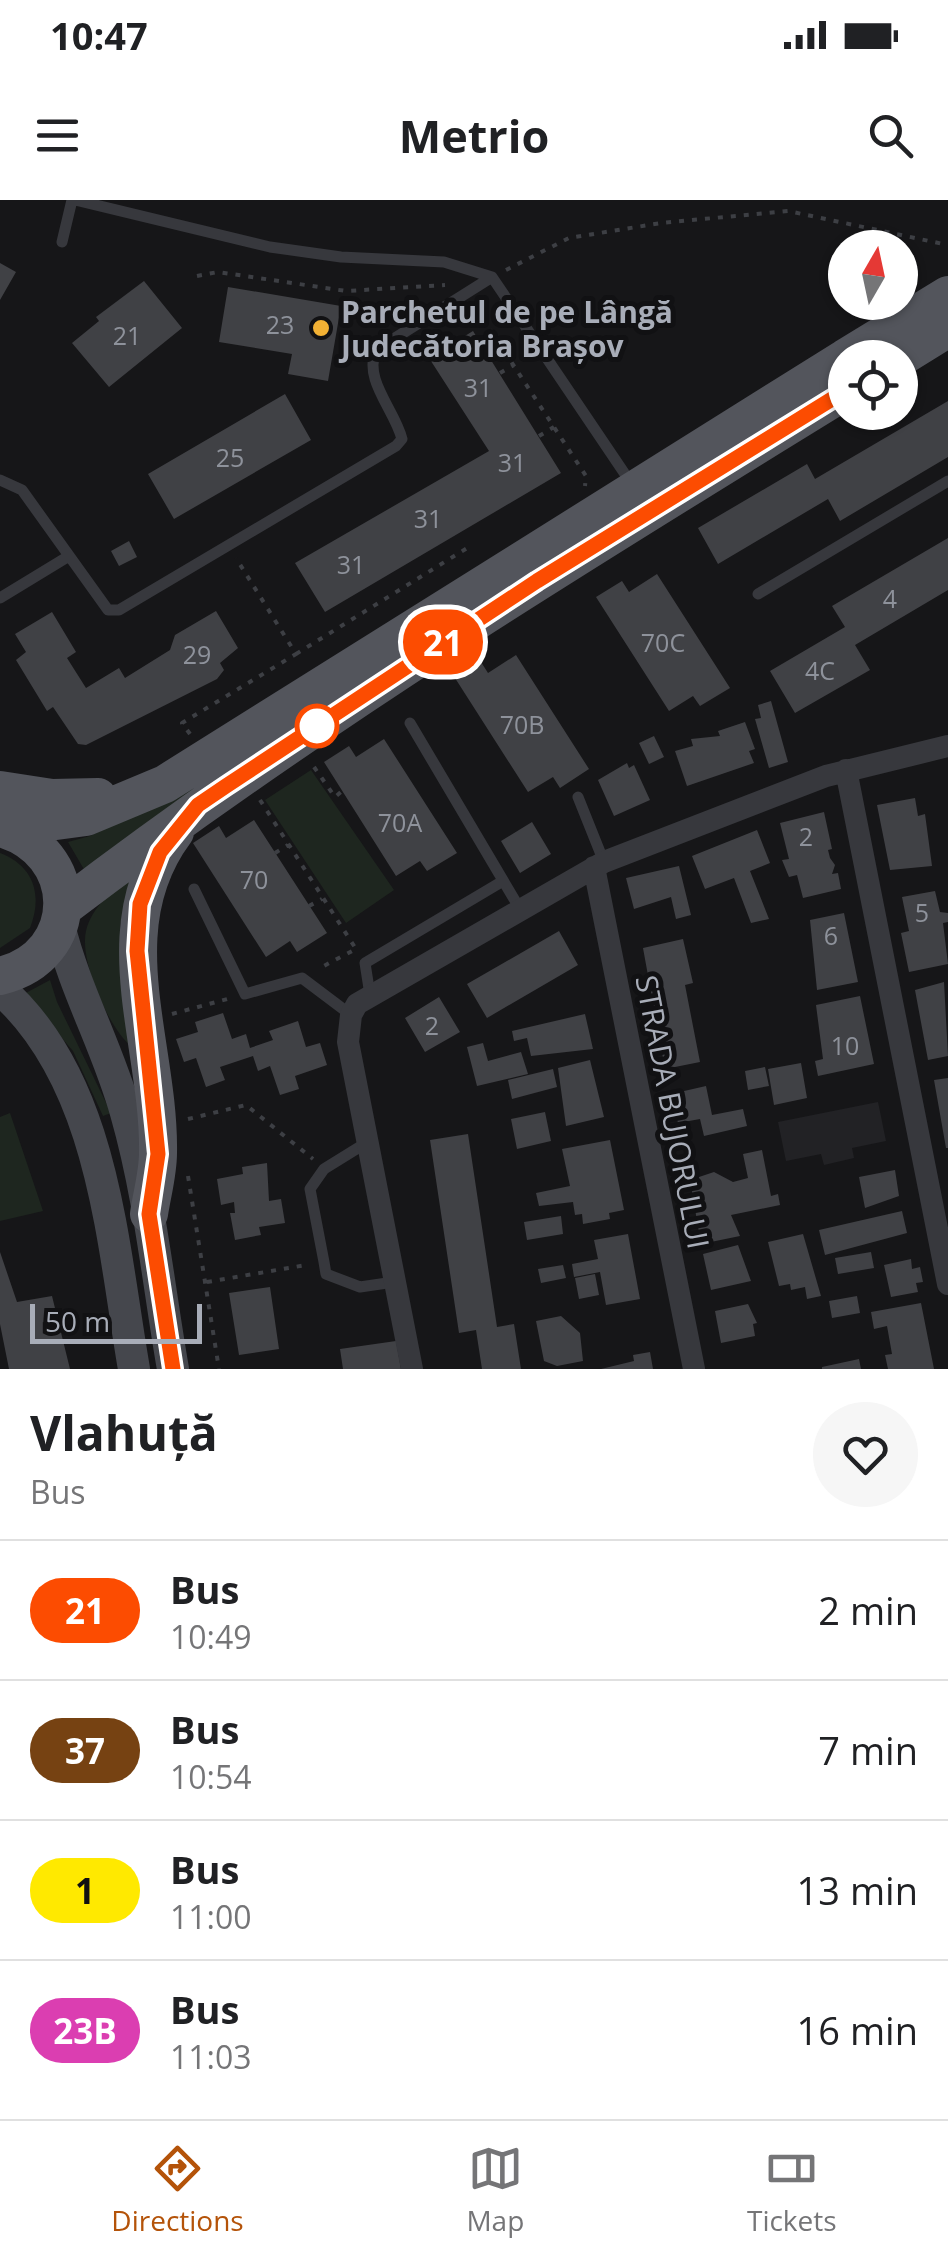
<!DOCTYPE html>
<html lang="en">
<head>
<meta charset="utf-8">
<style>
	:root { --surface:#fff; --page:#f6f6f6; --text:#202124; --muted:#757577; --line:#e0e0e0; --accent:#b45309 }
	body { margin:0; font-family:"Open Sans",sans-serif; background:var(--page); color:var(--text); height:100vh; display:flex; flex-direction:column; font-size:38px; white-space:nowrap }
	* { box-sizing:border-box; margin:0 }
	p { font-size:32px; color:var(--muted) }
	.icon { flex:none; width:55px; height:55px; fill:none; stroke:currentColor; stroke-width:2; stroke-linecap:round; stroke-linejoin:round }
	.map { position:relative; height:1169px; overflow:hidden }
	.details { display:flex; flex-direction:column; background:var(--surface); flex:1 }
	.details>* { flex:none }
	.badge { padding:0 20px; border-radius:32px; font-size:35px; line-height:65px }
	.needle { width:65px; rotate:9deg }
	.buttons { position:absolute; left:828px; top:30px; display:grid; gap:20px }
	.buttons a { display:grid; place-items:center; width:90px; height:90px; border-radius:50%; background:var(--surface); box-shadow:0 2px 8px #0004; font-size:50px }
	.scale { position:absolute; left:30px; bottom:25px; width:172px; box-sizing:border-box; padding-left:10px; border:5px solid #a8adb8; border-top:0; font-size:28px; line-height:35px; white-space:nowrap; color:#a8adb8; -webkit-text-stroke:8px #111113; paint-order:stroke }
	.map>.badge { position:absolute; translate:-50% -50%; box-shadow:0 0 0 5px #fff }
	.round { display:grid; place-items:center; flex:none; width:105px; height:105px; border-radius:52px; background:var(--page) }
	.headline { display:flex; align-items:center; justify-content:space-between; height:170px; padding:0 30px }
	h1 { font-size:48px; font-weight:700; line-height:75px }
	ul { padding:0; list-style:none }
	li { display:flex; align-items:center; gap:30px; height:140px; padding:0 30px; border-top:2px solid var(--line) }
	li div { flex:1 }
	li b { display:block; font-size:38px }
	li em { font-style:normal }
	li .badge { min-width:110px; font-weight:700; text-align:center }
	.status { display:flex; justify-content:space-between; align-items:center; height:70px; padding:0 50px; background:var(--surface); direction:ltr }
	.status svg { height:28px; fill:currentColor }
	header { display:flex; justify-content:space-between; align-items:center; height:130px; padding:0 30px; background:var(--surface); font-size:45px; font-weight:700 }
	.menu { display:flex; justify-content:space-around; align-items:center; height:140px; border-top:2px solid var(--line); background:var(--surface); font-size:28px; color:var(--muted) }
	.menu a { display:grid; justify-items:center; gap:5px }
	.menu .on { color:var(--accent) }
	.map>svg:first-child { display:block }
	.built { fill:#222225 }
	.green { fill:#1e261f }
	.building { fill:#404145 }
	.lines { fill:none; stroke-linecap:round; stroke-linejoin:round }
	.path { stroke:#3d3f44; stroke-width:4; stroke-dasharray:5 8; stroke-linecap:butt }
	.service { stroke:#37383d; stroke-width:11 }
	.minor { stroke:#37383d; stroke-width:22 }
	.secondary { stroke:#45474d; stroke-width:32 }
	.primary { stroke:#53555c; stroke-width:38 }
	.line-casing { stroke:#fff; stroke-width:22 }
	.line { stroke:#fc4c01; stroke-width:15 }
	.poi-dot { fill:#f2b134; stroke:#111113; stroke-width:4 }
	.stop-dot { fill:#fff; stroke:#fc4c01; stroke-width:5 }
	.labels { text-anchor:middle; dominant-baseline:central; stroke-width:10; stroke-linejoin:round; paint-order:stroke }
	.number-label { font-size:25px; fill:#8e929b }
	.poi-label { font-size:30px; font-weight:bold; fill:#a8adb8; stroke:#111113; text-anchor:start }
	.street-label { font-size:30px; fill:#a8adb8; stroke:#111113 }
</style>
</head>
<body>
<div class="status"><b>10:47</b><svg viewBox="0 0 49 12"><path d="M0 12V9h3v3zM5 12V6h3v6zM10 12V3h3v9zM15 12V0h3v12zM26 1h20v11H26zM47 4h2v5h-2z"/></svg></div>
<header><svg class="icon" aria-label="menu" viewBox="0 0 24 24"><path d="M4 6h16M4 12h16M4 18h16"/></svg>Metrio<svg class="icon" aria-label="search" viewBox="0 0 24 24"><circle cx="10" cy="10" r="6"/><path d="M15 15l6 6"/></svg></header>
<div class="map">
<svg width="948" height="1169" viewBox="0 0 948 1169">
	<rect width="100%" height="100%" fill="#161618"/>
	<path class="built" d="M878,902L886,941L852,948L854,958L824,965L821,954L786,961L778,922Z"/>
	<path class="green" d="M311,570L394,690L346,723L265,600Z
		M199,583L201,586L85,671L68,642L90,636Z
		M0,653C34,666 43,695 30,728L0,748Z
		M132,678L120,725L132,847C109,829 79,761 86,731C92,707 112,690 132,678Z
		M50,780L57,802L111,913L103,916L73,851L24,794Z
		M10,913L43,1011L0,1021V917Z"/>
	<path class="building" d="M0,63L16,72L0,100Z
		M144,81L182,128L109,187L72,143L99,121L96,117Z
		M228,87L341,106L328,181L288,174L292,154L219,142Z
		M473,131L561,273L325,412L295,363L489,251L429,158Z
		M285,194L311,240L174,319L148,274Z
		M948,201V257L840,321L828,299L718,364L698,328L807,264L815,279Z
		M948,338V390L855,445L870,470L795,513L770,471L845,427L832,406Z
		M129,341L137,357L119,366L111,351Z
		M657,374L730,488L700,506L693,496L669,511L596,397L622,381L629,392Z
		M216,411L238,448L220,463L224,470L217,479L86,545L78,544L53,507L47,511L16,460L26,452L15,434L52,412L76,452L67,458L86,488L119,468L125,478L170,450L175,435Z
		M516,455L589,569L560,588L553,577L528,592L455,478L481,462L488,473Z
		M771,501L788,562L769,568L755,519L761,518L758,505Z
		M745,522L755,549L749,551L754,563L687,586L675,551L693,546L691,539L720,536L718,531Z
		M654,536L664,557L649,564L639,543Z
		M384,539L457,653L427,671L420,661L396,676L324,562L349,546L356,557Z
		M627,563L629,568L634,565L650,600L614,616L598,580Z
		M915,598L918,616L925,614L932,666L890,670L877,605Z
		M824,612L832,649L828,650L830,658L835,665L832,674L838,673L841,689L803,698L797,675L789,677L782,660L789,659L780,623Z
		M254,620L327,733L297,752L290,741L266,757L193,643L219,626L226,638Z
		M532,622L551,654L520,673L501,641Z
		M757,630L770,663L750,671L769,719L751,723L734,678L705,689L692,656Z
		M679,666L691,715L676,719L671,697L634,709L626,678Z
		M935,691L940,712L948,713V722L943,723L948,764L909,772L901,733L909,731L902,697Z
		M844,713L858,782L817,790L810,720Z
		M559,731L578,765L487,818L467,784Z
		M683,739L693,783L685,785L700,862L665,869L643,748Z
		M944,782L948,856L928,860L915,790Z
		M860,796L874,864L818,876L815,861L823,859L816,805Z
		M439,797L460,832L425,852L405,818Z
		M223,813L232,839L246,834L250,848L273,840L269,831L298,821L306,847L320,843L327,865L295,876L299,889L280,895L270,866L258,871L253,856L220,867L225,880L206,887L196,858L184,862L176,839L198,832L195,822Z
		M585,814L593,849L531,856L527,838L514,841L512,831Z
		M483,843L488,861L521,852L528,874L477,886L467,847Z
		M590,860L604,917L566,926L558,868Z
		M801,863L807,898L774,905L768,869Z
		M765,867L769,886L748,890L745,871Z
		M553,869L557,887L512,899L508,880Z
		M948,878V948H946L934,880Z
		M706,886L712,915L743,909L747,926L704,936L700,919L678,923L671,894Z
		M545,912L551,941L517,949L511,919Z
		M468,934L497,1127L514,1124L521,1169H482L476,1130L459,1133L430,940Z
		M610,940L624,1010L609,1013L610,1019L583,1024L582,1014L575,1015L573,1002L539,1006L536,993L570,986L562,949Z
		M762,950L771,996L778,994L780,1005L731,1015L740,1036L701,1044L690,980L714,972L733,982L748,978L743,954Z
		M267,963L269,1001L281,999L285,1023L259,1027L261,1035L235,1040L230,1013H235L234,1002L221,1005L217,979L243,974L242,967Z
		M895,970L899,996L865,1008L859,977Z
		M902,1011L907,1033L825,1055L819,1030Z
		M561,1016L563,1034L527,1040L524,1022Z
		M628,1034L640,1099L606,1105L600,1072L574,1077L572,1064L598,1059L594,1040Z
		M803,1034L821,1096L807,1099L805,1087L791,1090L790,1084L779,1086L768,1042Z
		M738,1045L751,1081L711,1090L703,1054Z
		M0,1052L17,1102L52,1096L70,1169H9L0,1124Z
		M871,1052L874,1068L838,1074L835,1058Z
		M911,1059L912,1069L920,1067L923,1082L916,1083L918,1092L891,1097L884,1065Z
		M563,1065L566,1078L541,1083L538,1069Z
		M595,1074L599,1095L579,1099L575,1078Z
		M270,1087L279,1149L239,1155L229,1093Z
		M857,1096L860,1113L832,1118L829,1101Z
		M921,1103L934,1169H888L885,1155L892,1154L887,1126L874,1129L871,1112Z
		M748,1104L757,1123L753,1124L755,1136L721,1143L715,1111Z
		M561,1116L580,1133L583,1161L557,1166L544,1161L536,1121Z
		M396,1141L401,1169H343L340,1149Z
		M650,1152L653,1169H601L634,1161L633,1155Z
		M859,1159L861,1169H822V1167Z"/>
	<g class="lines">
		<path class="path" d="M506,70L569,38L661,23L788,11L948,45
			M197,76L218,72L346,91L445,85
			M476,108L586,276L585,286
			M500,173L514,165
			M539,236L554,227
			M296,454L472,345
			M190,534L182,523L296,454L236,358
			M314,567L335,597L342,591
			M260,600L356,749L318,769
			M275,653L288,645
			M309,706L322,699
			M172,814L231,798
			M188,919L246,905L313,959
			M188,976L219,1169
			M207,1082L306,1065"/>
		<path class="service" d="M75,0L270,47L341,57L444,62L492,77L631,283
			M62,42L72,0
			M0,280L22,290L108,410H119L396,246L402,239C395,210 363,180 376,150L492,77
			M758,394L948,281
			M0,398L69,356
			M410,523L520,709
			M578,597L604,662
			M194,689L245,794L302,778L351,815
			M370,795L365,763L503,681
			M366,943L324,969L310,989L324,1062L326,1074L360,1087L394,1082"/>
		<path class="minor" d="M846,570L948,1084
			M594,667L694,1169
			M412,1169L348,842L351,815L357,804L604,662L826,576L948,546"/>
		<path class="secondary" d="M59,725C75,791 108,848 126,913C150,997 158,1083 173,1169
			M0,789C104,880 112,1043 134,1169"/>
		<path class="primary" d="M845,158L948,95
			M900,158L948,128
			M0,590L52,598L98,597
			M0,628C82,650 84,756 0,776
			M4,628L86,617L165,584L845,158
			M63,708C312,518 578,355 845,191
			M149,1014C152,994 158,973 158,953C160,844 102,730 175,632"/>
	</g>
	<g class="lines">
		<g class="line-casing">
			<path id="line" d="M173,1169L149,1014L158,954L137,751L140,704L160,652L198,605L226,586L537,381L845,191"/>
		</g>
		<use href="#line" class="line"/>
	</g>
	<circle class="poi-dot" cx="321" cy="128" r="10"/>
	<circle class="stop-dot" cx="317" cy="526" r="20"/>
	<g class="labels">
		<g class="number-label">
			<text x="280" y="124">23</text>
			<text x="127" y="135">21</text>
			<text x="478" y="187">31</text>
			<text x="230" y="257">25</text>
			<text x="512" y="262">31</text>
			<text x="428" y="318">31</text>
			<text x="351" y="364">31</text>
			<text x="890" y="398">4</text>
			<text x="663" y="442">70C</text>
			<text x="197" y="454">29</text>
			<text x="820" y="470">4C</text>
			<text x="522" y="524">70B</text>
			<text x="400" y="622">70A</text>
			<text x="806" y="636">2</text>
			<text x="254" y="679">70</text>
			<text x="922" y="712">5</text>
			<text x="831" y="735">6</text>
			<text x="432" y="825">2</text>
			<text x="845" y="845">10</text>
		</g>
		<g class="poi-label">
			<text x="341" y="111">Parchetul de pe Lângă<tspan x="341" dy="34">Judecătoria Brașov</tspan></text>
		</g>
		<g class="street-label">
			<text transform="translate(673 912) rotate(79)">STRADA BUJORULUI</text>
		</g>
	</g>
</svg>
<div class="buttons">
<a><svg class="needle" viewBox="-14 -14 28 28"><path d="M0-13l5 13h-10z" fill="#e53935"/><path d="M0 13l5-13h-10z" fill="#757577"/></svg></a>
<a><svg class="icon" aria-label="locate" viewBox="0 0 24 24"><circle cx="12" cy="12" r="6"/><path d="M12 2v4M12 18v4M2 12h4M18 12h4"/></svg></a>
</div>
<div class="scale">50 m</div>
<b class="badge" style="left:443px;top:442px;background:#fc4c01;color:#fff">21</b>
</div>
<section class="details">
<div class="headline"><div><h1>Vlahuță</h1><p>Bus</p></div><a class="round"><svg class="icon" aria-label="heart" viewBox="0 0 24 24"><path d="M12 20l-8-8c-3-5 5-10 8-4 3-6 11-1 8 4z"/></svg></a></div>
<ul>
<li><span class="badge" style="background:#fc4c01;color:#fff">21</span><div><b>Bus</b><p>10:49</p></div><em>2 min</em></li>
<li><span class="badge" style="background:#764212;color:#fff">37</span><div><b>Bus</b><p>10:54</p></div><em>7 min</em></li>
<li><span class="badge" style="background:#ffe900;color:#111">1</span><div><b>Bus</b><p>11:00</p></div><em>13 min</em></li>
<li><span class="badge" style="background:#db3eb1;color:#fff">23B</span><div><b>Bus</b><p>11:03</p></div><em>16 min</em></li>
</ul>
</section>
<nav class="menu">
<a class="on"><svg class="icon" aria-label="directions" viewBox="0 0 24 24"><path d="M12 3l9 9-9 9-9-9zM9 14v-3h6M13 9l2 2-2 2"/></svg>Directions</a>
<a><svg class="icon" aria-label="map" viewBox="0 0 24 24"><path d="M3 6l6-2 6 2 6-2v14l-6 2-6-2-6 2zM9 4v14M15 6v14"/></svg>Map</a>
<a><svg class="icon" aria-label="tickets" viewBox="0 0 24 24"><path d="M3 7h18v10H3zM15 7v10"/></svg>Tickets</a>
</nav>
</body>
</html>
